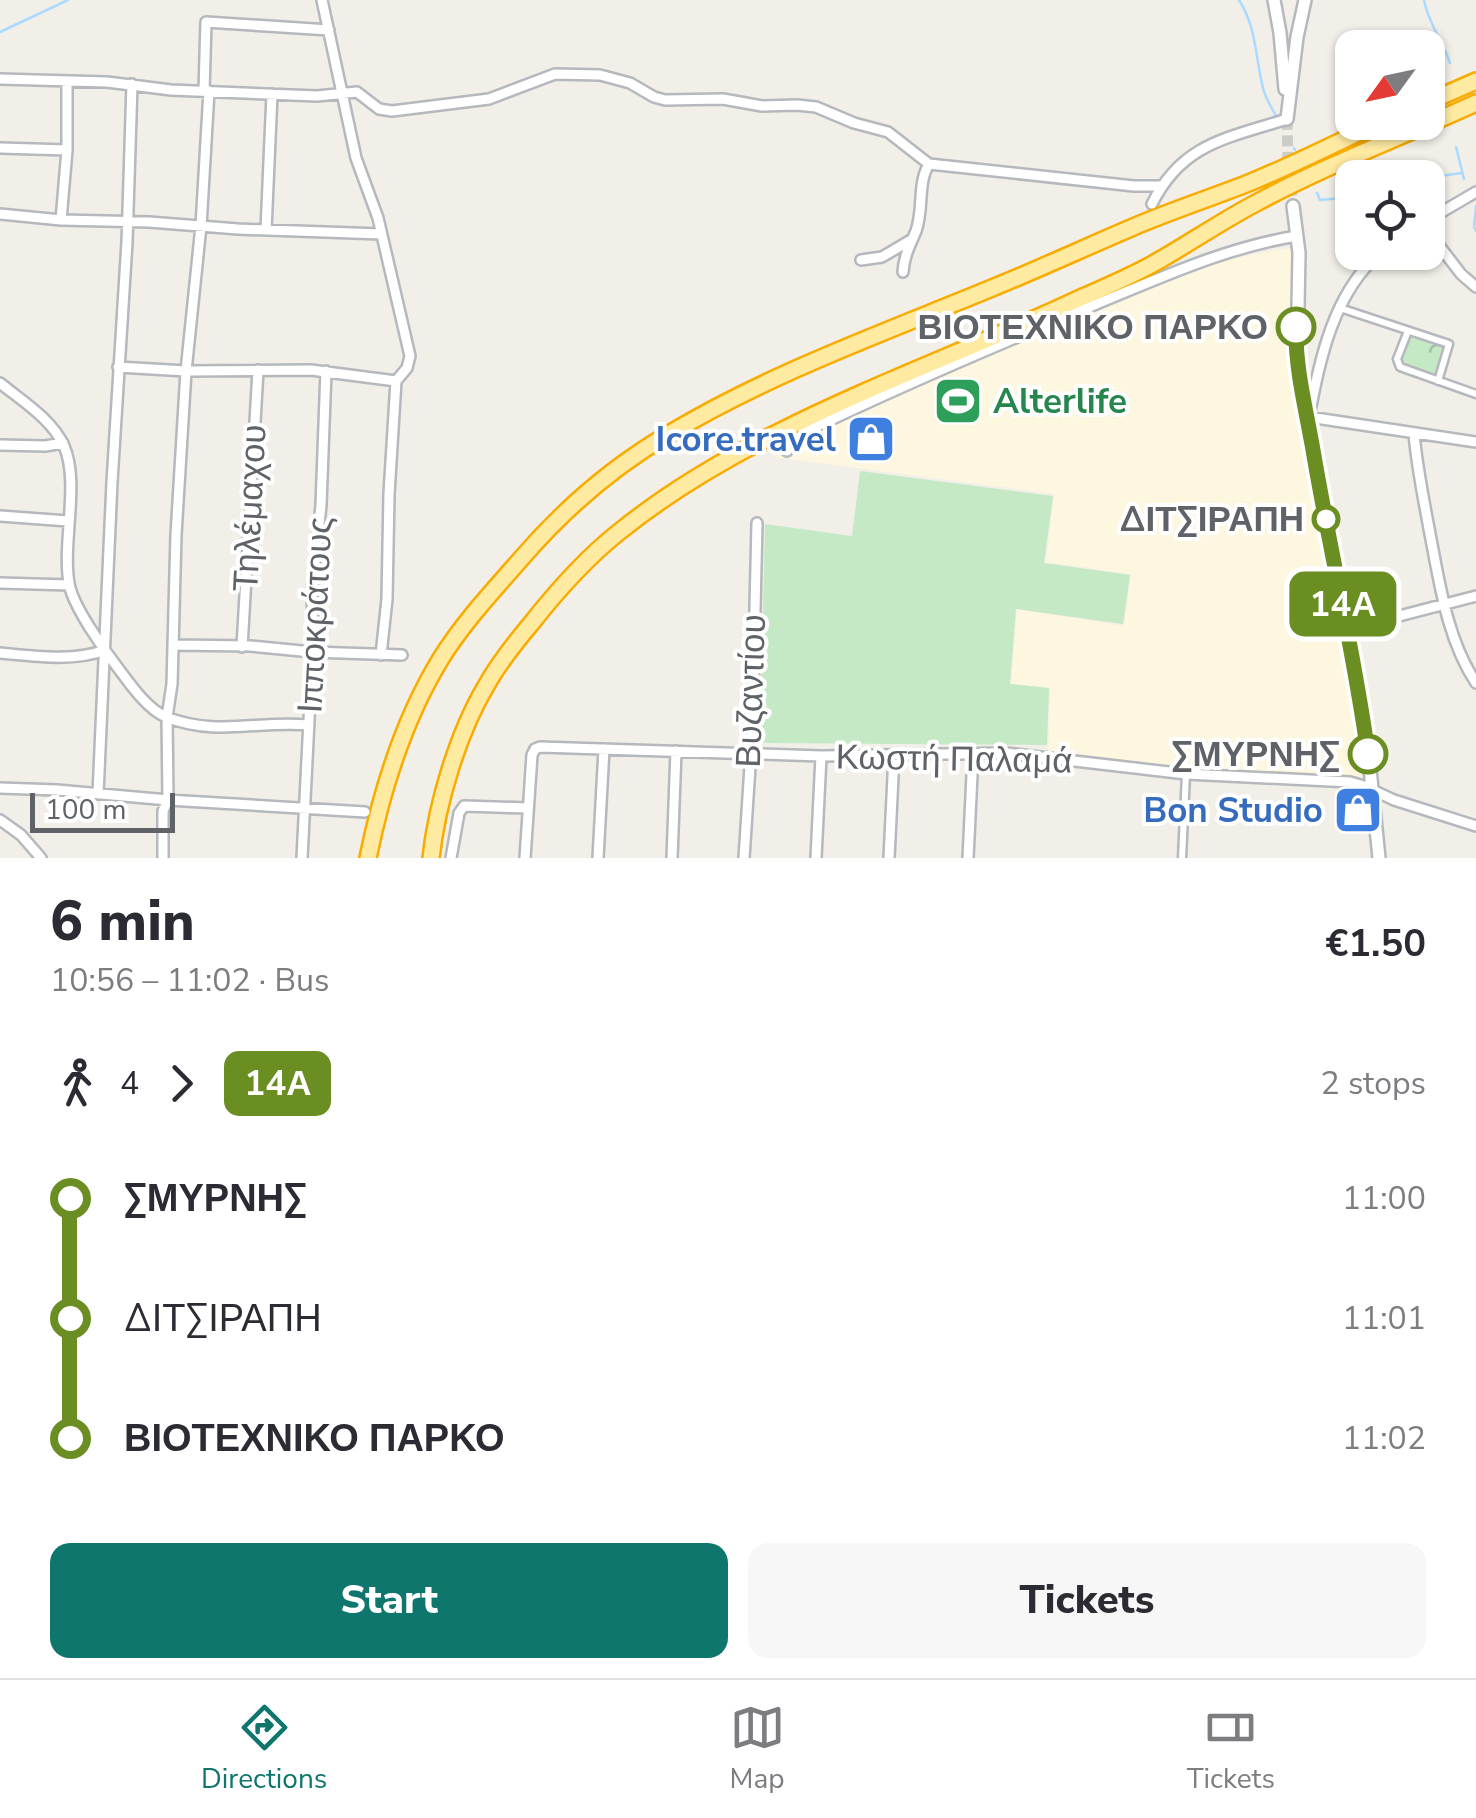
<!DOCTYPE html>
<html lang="en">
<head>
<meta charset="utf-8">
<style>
	:root { --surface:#fff; --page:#f7f7f7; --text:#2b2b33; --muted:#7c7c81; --line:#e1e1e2; --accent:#0f766e }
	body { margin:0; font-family:"Nunito Sans",sans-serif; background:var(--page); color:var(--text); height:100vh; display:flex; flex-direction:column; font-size:38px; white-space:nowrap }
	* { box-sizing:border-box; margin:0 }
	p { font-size:32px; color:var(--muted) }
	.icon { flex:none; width:55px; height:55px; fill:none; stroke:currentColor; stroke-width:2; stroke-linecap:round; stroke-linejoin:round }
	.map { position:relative; height:858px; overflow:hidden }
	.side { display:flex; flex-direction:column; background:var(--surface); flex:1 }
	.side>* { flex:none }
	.badge { padding:0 20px; border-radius:15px; font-size:35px; line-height:65px }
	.needle { width:65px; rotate:237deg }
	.buttons { position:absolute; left:1335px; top:30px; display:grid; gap:20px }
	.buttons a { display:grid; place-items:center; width:110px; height:110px; border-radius:20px; background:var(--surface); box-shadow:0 2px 8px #0004; font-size:50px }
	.scale { position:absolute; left:30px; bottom:25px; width:145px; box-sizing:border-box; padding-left:10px; border:5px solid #5f6368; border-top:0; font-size:28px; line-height:35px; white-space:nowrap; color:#5f6368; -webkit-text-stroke:8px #fff; paint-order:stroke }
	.map>.badge { position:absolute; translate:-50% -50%; box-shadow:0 0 0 5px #fff }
	.legs { display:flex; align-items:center; gap:15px; height:110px; padding:0 50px; font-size:32px }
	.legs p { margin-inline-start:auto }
	.head { display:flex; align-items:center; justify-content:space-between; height:170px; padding:0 50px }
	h1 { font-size:55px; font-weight:800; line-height:75px }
	.action { display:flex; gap:20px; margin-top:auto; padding:20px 50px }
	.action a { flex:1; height:115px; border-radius:20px; background:var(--accent); color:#fff; font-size:40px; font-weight:800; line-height:115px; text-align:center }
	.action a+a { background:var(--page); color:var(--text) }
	ul { padding:0 50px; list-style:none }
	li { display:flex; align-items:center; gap:35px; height:120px; font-size:38px }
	li i { display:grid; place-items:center; width:15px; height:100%; margin:0 12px; background:currentColor }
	li i::after { content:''; width:25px; height:25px; margin:-12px; border:8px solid; border-radius:50%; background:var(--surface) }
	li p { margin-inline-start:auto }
	li:first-child i { background:linear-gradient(#0000 50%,currentColor 0) }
	li:last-child i { background:linear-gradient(currentColor 50%,#0000 0) }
	.dock { display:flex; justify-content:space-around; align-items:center; height:140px; border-top:2px solid var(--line); background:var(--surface); font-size:28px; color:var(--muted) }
	.dock a { display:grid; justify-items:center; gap:5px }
	.dock .current { color:var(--accent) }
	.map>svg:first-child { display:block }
	.commercial { fill:#fef7e0 }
	.grass { fill:#c5e8c5 }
	.forest { fill:url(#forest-crowns) }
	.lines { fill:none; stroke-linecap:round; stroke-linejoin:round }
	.stream { stroke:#aadaff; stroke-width:2.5 }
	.tertiary-tunnel { stroke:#ccccc8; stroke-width:11; stroke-dasharray:11 5.5; stroke-linecap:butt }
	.pedestrian-casing { stroke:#b5b8bc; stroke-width:11 }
	.minor-casing { stroke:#b5b8bc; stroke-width:14 }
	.tertiary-casing { stroke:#b5b8bc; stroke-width:16 }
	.trunk-casing { stroke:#f9ab00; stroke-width:20 }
	.pedestrian { stroke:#fff; stroke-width:6 }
	.minor { stroke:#fff; stroke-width:9 }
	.tertiary { stroke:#fff; stroke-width:11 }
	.trunk { stroke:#feeaa1; stroke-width:15 }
	.line-1-casing { stroke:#fff; stroke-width:22 }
	.line-1 { stroke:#6b8e23; stroke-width:15 }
	.stop-1-dot { fill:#fff; stroke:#6b8e23; stroke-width:5 }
	.labels { text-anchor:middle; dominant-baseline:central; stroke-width:8; stroke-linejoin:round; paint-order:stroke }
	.stop-label { font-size:35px; font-weight:bold; fill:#5f6368; stroke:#fff; text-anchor:end }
	.leisure-label { font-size:35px; font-weight:bold; fill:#27864d; stroke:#fff; text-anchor:start }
	.shop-label { font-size:35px; font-weight:bold; fill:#366cbe; stroke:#fff; text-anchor:end }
	.street-label { font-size:35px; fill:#5f6368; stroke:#fff }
</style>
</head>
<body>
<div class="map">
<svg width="1476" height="858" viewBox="0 0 1476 858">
	<defs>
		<pattern id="forest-crowns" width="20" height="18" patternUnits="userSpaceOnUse" patternTransform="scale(2.5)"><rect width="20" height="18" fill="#c5e8c5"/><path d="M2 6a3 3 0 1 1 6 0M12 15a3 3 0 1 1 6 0" fill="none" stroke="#a3c0a4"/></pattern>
	</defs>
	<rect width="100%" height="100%" fill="#f1efe8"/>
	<path class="commercial" d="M1288,248L1293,250L1295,262L1293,329L1349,653L1346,658L1367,777L1185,768L1048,754L1050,688L1011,684L1017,609L1124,626L1131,574L1046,562L1054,494L774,457L773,451L952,366L1097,307L1229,259Z"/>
	<path class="grass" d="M860,471L1053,496L1044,563L1130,575L1123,624L1016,609L1010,684L1049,688L1047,745L760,743L765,524L852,536Z"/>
	<path class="forest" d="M1409,335L1444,347L1435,375L1400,364Z"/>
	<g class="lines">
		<path class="stream" d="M1239,0C1257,28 1255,57 1263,88C1265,98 1272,108 1277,118
			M1424,0C1428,23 1443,41 1450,63
			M0,32L68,0
			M1456,147L1464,179
			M1294,148L1295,150
			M1424,178L1462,173
			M1317,193L1320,200L1352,197
			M1476,206L1474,227L1476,231"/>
		<path class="tertiary-tunnel" d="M1287,119L1288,162L1293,206"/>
		<g class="pedestrian-casing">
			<path id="pedestrian" d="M1340,308L1449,344L1438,381
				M1408,331L1397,359L1400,367L1476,394
				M1182,858L1186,774"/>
		</g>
		<g class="minor-casing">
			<path id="minor" d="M322,0L356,158L378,218L410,356L407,368L396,381L389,494L387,599L381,655
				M0,79L107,82L171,90L317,96L357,92L379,109L392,111L489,99L555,74L600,75L630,83L654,97L665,100L723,99L762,106L797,105L816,107L854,123L888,132L929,164L1134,186H1161
				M204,91L206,22L329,30
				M0,148L67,150
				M1152,204C1182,143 1228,138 1287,119
				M0,214L61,220L149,222L238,229L381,234
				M61,220L67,150V82
				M1428,220L1476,192
				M266,230L272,94
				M1428,231L1461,274L1476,287
				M1381,252C1333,293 1320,359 1309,417L1476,442
				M861,260L882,257L909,241
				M903,272C904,256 910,245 916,231C924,209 917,184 929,164
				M118,367L186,371L311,370L396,381
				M0,383C22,401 52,419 64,446C80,482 62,542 69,583C72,605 104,650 118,668C130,684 147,709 166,717C217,737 259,720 309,725
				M1414,434C1417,468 1424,501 1430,534C1440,585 1447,639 1476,683
				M0,445L45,446L63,443
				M787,451V447L807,431C901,386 997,345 1094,305C1160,278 1227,247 1297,236
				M0,516L68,521
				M0,583L69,585
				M1349,629L1476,596
				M173,645L250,646L312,652L402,655
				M242,647L258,370
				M0,653C33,656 74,662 105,650
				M0,788L57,790L168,800L365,812
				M98,794L112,482L127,242L132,84
				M0,820L21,835L41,858
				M163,858V811L168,800L167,717L172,684L176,535L186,371L201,226L209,91
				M302,858L313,642L312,591L321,505L326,371
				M451,858L459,813L464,806L528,808
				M525,858L532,755L535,749L540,747L821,756L1006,753L1186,774L1350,782L1364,786L1394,800L1476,826
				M598,858L604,749
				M672,858L676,751
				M744,858L752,736L757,523
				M816,858L821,756
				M889,858L894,756
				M968,858L973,754"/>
		</g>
		<g class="tertiary-casing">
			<path id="tertiary" d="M1274,0L1280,33L1285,89
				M1287,119L1297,37L1305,0
				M1293,206L1299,253L1297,360L1315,465L1356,667L1369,759L1379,858"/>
		</g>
		<g class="trunk-casing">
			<path id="trunk" d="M1428,102L1476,81
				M368,858C382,789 403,721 440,660C462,624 492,592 520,560C563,510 612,467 669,434C771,373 883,333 992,288C1039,269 1084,248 1131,228C1170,211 1211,198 1251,182C1295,164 1338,142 1381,122
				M431,858C437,803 458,733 486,686C498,664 514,644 530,625C556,592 586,558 619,532C750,426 925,371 1076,300C1101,289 1127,278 1151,265C1187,245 1220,222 1256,203C1327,165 1403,136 1476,103"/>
		</g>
		<use href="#pedestrian" class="pedestrian"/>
		<use href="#minor" class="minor"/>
		<use href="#tertiary" class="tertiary"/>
		<use href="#trunk" class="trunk"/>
	</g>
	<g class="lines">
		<g class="line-1-casing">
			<path id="line-1" d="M1296,327C1295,368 1306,409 1313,450C1330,551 1354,651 1368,754"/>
		</g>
		<use href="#line-1" class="line-1"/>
	</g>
	<defs>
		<g id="stadium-square" transform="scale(2.5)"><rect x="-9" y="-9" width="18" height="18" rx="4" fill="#2e9e5b" stroke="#fff"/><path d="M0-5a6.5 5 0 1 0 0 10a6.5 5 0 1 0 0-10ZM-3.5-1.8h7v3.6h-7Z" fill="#fff"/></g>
		<g id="shop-square" transform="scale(2.5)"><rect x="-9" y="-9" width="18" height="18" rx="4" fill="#3f7fe0" stroke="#fff"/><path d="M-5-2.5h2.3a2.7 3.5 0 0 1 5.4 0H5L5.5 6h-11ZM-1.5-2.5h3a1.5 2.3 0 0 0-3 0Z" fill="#fff"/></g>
	</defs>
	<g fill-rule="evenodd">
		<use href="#stadium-square" x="958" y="401"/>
		<use href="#shop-square" x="871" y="439"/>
		<use href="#shop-square" x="1358" y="810"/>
	</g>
	<g class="stop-1-dot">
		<circle cx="1296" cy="327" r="18"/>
		<circle cx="1326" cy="519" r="12"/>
		<circle cx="1368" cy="754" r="18"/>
	</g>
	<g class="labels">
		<g class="stop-label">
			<text x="1268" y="327">ΒΙΟΤΕΧΝΙΚΟ ΠΑΡΚΟ</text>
			<text x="1304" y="519">ΔΙΤΣΙΡΑΠΗ</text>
			<text x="1340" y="754">ΣΜΥΡΝΗΣ</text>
		</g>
		<g class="leisure-label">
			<text x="993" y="401">Alterlife</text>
		</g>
		<g class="shop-label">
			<text x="836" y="439">Icore.travel</text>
			<text x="1323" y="810">Bon Studio</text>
		</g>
		<g class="street-label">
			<text transform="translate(250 508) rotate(-87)">Τηλέμαχου</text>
			<text transform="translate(315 615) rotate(-87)">Ιπποκράτους</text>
			<text transform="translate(751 691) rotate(-88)">Βυζαντίου</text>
			<text transform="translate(954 759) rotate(1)">Κωστή Παλαμά</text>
		</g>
	</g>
</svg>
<div class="buttons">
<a><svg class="needle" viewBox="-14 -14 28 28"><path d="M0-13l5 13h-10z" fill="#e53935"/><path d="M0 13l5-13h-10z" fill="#7c7c81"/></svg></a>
<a><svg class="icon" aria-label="locate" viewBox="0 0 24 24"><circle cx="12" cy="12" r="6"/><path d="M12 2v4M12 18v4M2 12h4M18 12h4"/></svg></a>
</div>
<div class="scale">100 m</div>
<b class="badge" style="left:1343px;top:604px;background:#6b8e23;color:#fff">14Α</b>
</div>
<section class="side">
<div class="head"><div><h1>6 min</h1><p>10:56 – 11:02 · Bus</p></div><b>€1.50</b></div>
<div class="legs"><svg class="icon" aria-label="walk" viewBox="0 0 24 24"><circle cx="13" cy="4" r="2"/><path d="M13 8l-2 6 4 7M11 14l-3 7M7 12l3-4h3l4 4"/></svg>4<svg class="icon" aria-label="forward" viewBox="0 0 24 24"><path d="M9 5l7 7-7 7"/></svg><b class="badge" style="background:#6b8e23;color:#fff">14Α</b><p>2 stops</p></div>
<ul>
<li><i style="color:#6b8e23"></i><b>ΣΜΥΡΝΗΣ</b><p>11:00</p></li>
<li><i style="color:#6b8e23"></i><span>ΔΙΤΣΙΡΑΠΗ</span><p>11:01</p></li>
<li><i style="color:#6b8e23"></i><b>ΒΙΟΤΕΧΝΙΚΟ ΠΑΡΚΟ</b><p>11:02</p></li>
</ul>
<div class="action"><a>Start</a><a>Tickets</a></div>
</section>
<nav class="dock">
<a class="current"><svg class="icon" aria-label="directions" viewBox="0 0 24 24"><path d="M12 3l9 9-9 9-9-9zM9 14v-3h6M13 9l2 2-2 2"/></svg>Directions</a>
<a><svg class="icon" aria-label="map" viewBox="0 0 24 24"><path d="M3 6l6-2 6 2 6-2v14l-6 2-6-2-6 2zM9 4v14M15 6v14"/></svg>Map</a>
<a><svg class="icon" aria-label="tickets" viewBox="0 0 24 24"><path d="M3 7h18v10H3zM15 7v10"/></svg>Tickets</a>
</nav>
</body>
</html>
